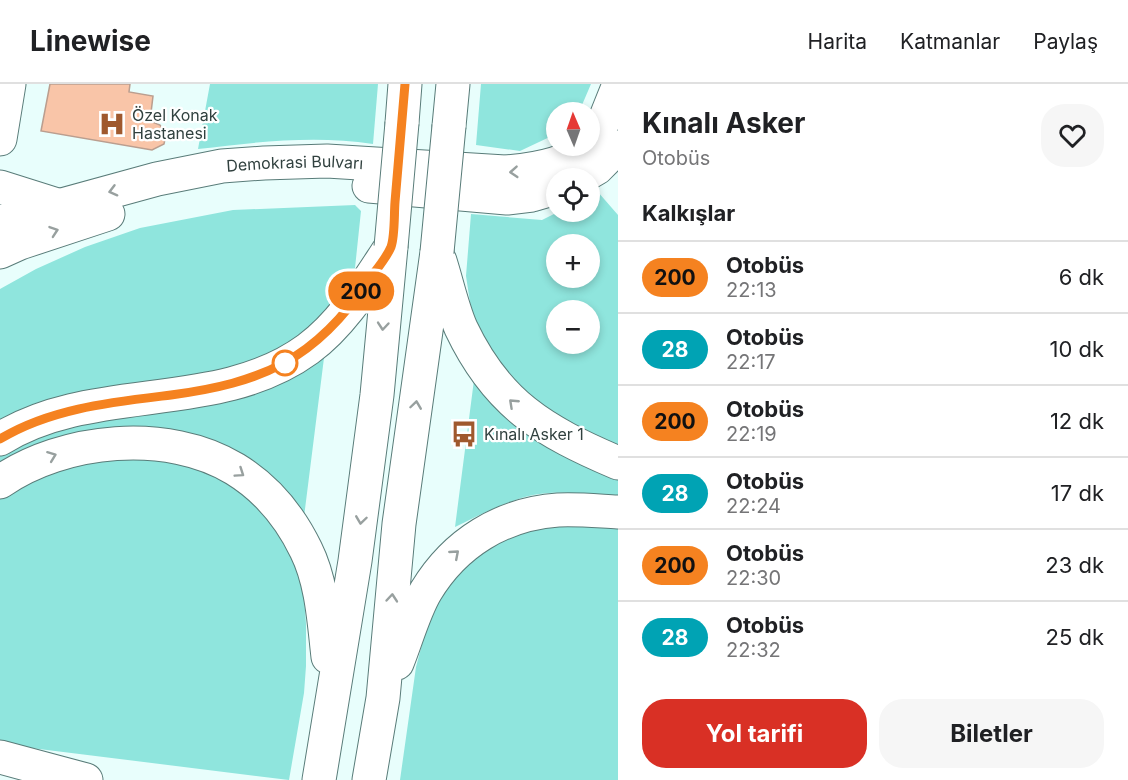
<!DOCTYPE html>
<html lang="tr">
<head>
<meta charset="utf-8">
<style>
	:root { --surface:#fff; --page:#f6f6f6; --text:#202124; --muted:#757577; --line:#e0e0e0; --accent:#d93025 }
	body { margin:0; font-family:Inter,sans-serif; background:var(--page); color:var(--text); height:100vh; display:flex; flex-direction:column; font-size:22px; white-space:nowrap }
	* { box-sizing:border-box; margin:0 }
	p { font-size:20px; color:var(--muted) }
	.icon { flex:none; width:33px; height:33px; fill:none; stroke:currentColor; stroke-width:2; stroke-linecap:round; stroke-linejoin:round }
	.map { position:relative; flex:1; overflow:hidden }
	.drawer { display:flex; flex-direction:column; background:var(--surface); width:510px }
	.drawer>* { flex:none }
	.badge { padding:0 12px; border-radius:20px; font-size:21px; line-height:39px }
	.needle { width:39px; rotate:358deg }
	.buttons { position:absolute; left:546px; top:18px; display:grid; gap:12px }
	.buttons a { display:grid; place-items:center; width:54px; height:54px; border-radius:50%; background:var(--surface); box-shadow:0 3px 9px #0003; font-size:30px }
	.map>.badge { position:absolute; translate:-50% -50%; box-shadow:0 0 0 3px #fff }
	h2 { padding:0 24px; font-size:22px; line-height:54px }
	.round { display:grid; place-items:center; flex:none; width:63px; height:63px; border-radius:24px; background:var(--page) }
	.head { display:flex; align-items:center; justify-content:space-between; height:102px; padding:0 24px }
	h1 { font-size:28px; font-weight:700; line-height:45px }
	.action { display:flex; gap:12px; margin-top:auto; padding:12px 24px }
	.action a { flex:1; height:69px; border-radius:24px; background:var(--accent); color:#fff; font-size:24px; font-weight:700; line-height:69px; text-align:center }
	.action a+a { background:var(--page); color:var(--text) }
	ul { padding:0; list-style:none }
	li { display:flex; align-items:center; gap:18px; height:72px; padding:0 24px; border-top:2px solid var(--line) }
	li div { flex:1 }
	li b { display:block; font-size:22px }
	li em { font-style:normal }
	li .badge { min-width:66px; font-weight:700; text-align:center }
	header { display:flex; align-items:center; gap:36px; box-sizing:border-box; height:84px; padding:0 30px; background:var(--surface); border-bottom:2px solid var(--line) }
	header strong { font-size:28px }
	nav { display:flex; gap:33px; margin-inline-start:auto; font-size:21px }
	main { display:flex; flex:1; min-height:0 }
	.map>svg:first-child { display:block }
	.green { fill:#8fe5dd; fill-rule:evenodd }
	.building { fill:#f9c5a8; stroke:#ba9e8f; stroke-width:1.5 }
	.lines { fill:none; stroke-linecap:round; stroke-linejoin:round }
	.tertiary-casing { stroke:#597c79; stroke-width:35 }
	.secondary-casing { stroke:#597c79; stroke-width:35 }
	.trunk-casing { stroke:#597c79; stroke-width:35 }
	.tertiary { stroke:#fff; stroke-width:33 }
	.secondary { stroke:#fff; stroke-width:33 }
	.trunk { stroke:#fff; stroke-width:33 }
	.trunk-bridge-casing { stroke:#597c79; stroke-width:35; stroke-linecap:butt }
	.trunk-bridge { stroke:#fff; stroke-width:33 }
	.oneway { stroke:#98a09f }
	.line-casing { stroke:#fff; stroke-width:14 }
	.line { stroke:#f58220; stroke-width:9 }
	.stop-dot { fill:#fff; stroke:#f58220; stroke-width:3 }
	.labels { text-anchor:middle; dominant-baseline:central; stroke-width:4.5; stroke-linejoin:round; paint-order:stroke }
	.poi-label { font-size:16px; fill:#31413f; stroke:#fff; text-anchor:start }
	.street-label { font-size:16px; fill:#31413f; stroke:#fff }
</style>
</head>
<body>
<header>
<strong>Linewise</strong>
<nav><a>Harita</a><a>Katmanlar</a><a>Paylaş</a></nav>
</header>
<main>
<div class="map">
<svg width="618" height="696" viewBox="0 0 618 696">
	<rect width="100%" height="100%" fill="#e8fefc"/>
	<path class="green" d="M210,0H378L373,60C314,51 257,58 198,65Z
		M481,0H591L579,28H556V50L520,67L476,61Z
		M598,108L618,131V366L523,313L484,263L471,225L466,192L471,130L542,136L558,128H590V111ZM556,160H590V194H556ZM556,226H590V260H556Z
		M355,121L361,127L355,184L347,204L337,221L273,273L0,341V205L36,185L85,163L140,144L233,126Z
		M325,266L304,433L201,355L0,382V368L17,360Z
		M474,296L618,395V413C592,411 559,406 533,411C506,417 480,431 455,443Z
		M137,373L188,380L240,405L279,439L303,498L306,540V582L304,609L289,696L31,664L0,658V414L8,408L71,381Z
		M552,441L618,444V696H400L416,583L426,545L442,510L458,487L491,459L519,446Z"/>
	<path class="building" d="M50,0H130L129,8L153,12L150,37L160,41L166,51L164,60L152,66L41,47Z"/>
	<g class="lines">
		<g class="tertiary-casing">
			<path id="tertiary" d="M0,55L9,0
				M0,103L57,121"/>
		</g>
		<g class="secondary-casing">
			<g id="secondary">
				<path d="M590,60L606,33L618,3"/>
				<path d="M580,94L597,84L618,63"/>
				<path d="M369,102L507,114L532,111L556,104"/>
				<path id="s1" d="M0,138L157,95L222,82L264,79L327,77L505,88C533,86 567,81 588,62"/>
				<path d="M0,168L20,159L108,130"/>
			</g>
		</g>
		<g class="trunk-casing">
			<path id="trunk" d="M402,39L405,0
				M449,42L453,0
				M440,177C447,199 452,223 461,244C497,320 543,347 618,379
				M0,355C93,297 218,331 308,265C342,240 365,202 388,167
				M0,398C63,354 168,344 235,385C266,404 290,433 306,466C322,498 324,538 328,573
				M397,579C406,557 414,527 426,507C455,459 502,430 558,426C578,425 598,427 618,428
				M0,673L86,696
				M319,696L355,477L377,311L391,163
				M369,696L383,614L399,440L437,168"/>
		</g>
		<use href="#tertiary" class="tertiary"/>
		<use href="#secondary" class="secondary"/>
		<use href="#trunk" class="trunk"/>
		<g class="trunk-bridge-casing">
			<path id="trunk-bridge" d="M391,163L402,39
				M437,168L449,42"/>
		</g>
		<use href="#trunk-bridge" class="trunk-bridge"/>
	</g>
	<defs><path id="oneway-chevron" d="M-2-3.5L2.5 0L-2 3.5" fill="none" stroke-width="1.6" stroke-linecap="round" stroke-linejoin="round" transform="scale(1.5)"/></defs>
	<g class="oneway">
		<use href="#oneway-chevron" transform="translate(514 88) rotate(176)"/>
		<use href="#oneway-chevron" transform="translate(113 107) rotate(165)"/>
		<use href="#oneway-chevron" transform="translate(54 147) rotate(-19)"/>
		<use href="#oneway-chevron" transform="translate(383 242) rotate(95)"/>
		<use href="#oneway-chevron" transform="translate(513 319) rotate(-137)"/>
		<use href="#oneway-chevron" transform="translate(416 321) rotate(-82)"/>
		<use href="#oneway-chevron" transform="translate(52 372) rotate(-21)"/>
		<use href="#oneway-chevron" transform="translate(240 389) rotate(34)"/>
		<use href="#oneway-chevron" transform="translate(361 436) rotate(98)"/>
		<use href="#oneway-chevron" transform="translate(455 470) rotate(-41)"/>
		<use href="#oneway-chevron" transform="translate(392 514) rotate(-85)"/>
	</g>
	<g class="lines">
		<g class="line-casing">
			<path id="line" d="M0,355C51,324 113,318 171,311C261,299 316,276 368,197C375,187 386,175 391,163C395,152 394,130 395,118C398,79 402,39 405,0"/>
		</g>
		<use href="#line" class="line"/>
	</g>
	<defs>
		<g id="hospital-bare" transform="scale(2.07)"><path d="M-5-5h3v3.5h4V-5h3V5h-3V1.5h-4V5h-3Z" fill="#9f592e" stroke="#fff" stroke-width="2.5" paint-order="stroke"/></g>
		<g id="bus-bare" transform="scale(2.07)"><path d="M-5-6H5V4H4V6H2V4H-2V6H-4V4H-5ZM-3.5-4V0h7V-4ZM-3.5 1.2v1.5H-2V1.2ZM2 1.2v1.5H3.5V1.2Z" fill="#9f592e" stroke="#fff" stroke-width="2.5" paint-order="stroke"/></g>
	</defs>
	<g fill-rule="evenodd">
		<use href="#hospital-bare" x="112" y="40"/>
		<use href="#bus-bare" x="464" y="350"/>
	</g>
	<circle class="stop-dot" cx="285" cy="279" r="12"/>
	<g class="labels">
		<g class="poi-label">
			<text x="132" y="31">Özel Konak<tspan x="132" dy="18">Hastanesi</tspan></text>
			<text x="484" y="350">Kınalı Asker 1</text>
		</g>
		<g class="street-label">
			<text stroke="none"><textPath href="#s1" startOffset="302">Demokrasi Bulvarı</textPath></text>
		</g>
	</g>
</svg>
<div class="buttons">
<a><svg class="needle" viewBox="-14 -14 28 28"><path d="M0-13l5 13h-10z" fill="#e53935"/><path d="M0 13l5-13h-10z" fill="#757577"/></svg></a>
<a><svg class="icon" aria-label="locate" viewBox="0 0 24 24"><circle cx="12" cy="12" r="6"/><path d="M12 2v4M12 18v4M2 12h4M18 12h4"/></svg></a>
<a>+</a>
<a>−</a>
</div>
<b class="badge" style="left:361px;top:207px;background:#f58220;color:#111">200</b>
</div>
<section class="drawer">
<div class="head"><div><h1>Kınalı Asker</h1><p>Otobüs</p></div><a class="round"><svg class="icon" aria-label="heart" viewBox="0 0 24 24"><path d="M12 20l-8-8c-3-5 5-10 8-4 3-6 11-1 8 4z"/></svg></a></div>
<h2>Kalkışlar</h2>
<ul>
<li><span class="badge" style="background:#f58220;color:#111">200</span><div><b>Otobüs</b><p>22:13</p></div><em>6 dk</em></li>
<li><span class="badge" style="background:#00a3b4;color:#fff">28</span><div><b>Otobüs</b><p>22:17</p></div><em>10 dk</em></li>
<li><span class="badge" style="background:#f58220;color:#111">200</span><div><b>Otobüs</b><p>22:19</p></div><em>12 dk</em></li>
<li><span class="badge" style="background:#00a3b4;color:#fff">28</span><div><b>Otobüs</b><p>22:24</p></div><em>17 dk</em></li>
<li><span class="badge" style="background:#f58220;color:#111">200</span><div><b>Otobüs</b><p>22:30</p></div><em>23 dk</em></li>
<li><span class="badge" style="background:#00a3b4;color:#fff">28</span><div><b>Otobüs</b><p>22:32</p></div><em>25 dk</em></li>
</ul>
<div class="action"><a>Yol tarifi</a><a>Biletler</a></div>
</section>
</main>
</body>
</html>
